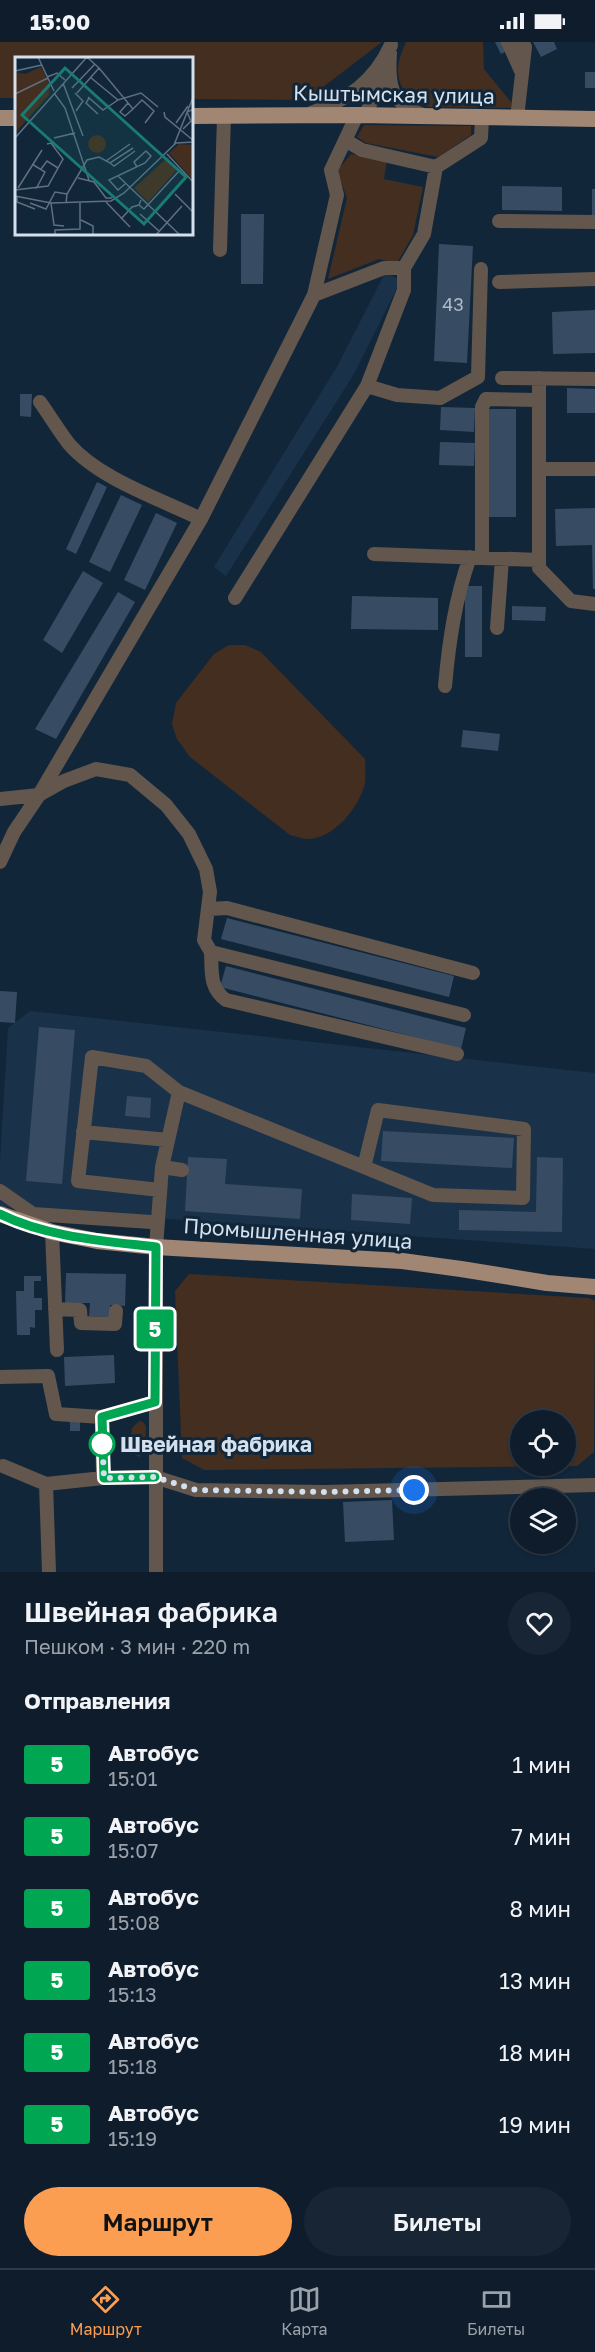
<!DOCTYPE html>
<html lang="ru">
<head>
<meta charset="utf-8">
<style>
	:root { --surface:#0e1c2c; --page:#172534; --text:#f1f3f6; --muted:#9ba1a9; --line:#2e3a48; --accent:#fb9e51 }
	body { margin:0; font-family:"Golos Text",sans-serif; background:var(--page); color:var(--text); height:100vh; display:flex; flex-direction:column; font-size:22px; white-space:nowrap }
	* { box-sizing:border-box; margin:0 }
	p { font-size:20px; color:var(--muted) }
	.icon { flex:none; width:33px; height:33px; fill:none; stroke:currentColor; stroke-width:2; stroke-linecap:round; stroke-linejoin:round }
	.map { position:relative; height:1530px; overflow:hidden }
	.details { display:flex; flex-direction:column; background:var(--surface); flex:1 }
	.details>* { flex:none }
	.badge { padding:0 12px; border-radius:4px; font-size:21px; line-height:39px }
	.controls { position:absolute; left:510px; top:1368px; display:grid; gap:12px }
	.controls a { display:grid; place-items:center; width:66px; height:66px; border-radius:50%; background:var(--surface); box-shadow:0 2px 4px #0004,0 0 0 2px var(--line); font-size:30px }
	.you { position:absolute; width:30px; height:30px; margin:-15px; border:4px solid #fff; border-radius:50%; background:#1a73e8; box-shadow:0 0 0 9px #1a73e833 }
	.map>.badge { position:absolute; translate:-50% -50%; box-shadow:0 0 0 3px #fff }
	h2 { padding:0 24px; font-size:22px; line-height:54px }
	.round { display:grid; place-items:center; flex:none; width:63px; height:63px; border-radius:32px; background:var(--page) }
	.headline { display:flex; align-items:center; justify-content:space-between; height:102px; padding:0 24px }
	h1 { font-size:28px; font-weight:600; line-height:45px }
	.action { display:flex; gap:12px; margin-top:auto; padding:12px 24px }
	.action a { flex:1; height:69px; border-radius:36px; background:var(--accent); color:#111; font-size:24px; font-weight:600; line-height:69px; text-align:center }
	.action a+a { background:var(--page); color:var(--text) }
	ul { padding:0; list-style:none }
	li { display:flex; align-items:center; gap:18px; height:72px; padding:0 24px }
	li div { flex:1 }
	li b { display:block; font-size:22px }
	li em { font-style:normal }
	li .badge { min-width:66px; font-weight:700; text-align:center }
	.status { display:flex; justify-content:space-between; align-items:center; height:42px; padding:0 30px; background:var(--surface); direction:ltr }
	.status svg { height:16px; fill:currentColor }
	.tabs { display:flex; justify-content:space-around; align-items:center; height:84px; border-top:2px solid var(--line); background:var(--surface); font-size:16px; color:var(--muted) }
	.tabs a { display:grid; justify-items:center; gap:3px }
	.tabs .on { color:var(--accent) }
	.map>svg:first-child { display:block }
	.built { fill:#19324a }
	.green { fill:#432e1f; fill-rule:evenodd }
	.building { fill:#374c62 }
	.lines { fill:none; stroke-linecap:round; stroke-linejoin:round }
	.minor { stroke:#63564d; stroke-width:14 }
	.major { stroke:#a18673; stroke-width:16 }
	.line-casing { stroke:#fff; stroke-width:14 }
	.line { stroke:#00a651; stroke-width:9 }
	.walk { stroke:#d3e0ed; stroke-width:6; stroke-dasharray:0 10.8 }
	.stop-dot { fill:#fff; stroke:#00a651; stroke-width:3 }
	.labels { text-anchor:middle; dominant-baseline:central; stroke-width:6; stroke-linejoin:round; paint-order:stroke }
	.number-label { font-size:18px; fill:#acbbca }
	.street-label { font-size:21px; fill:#d3e0ed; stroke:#12263a }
	.stop-label { font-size:21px; font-weight:bold; fill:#d3e0ed; stroke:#12263a; text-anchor:start }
	.inset-road { fill:none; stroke:#5f7082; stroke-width:1.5 }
	.view { fill:#197b74; fill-opacity:0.15; stroke:#197b74; stroke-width:3 }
	.inset-edge { fill:none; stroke:#d3e0ed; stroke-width:3 }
</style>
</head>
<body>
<div class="status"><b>15:00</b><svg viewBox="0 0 49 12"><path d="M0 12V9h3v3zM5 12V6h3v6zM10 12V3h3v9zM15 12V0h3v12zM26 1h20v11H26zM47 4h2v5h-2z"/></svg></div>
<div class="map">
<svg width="595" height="1530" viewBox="0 0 595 1530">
	<rect width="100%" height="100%" fill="#12263a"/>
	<path class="built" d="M385,231L401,238L354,332L226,534L214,525L338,323Z
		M30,969L595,1031V1207L0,1165V1119L8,986Z"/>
	<path class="green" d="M0,0H382L306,58L192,57V16H16V56H0Z
		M406,0H483L484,27L511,60V66L431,65C413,63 398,48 398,28C398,19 402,9 406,0Z
		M364,83L471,84V93L438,115L366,101L357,95Z
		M351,112L387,119L384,137L423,145L413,193L397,221L379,217L328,237L347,156L337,129Z
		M229,603H245L261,610L365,717C365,725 366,733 365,741C360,764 334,797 308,797C302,797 295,794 290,793L190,715L177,697L172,682L176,661L214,612Z
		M189,1232L589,1256L595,1259L594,1410L577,1424L204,1428L182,1416L175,1249ZM520,1378H566V1424H520Z
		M139,1379L143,1380L146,1384L145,1409L139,1415C127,1410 131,1397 132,1386Z"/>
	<path class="building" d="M495,0H524L501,12Z
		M533,0H554L557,7L541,15Z
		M585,30H595V46H585Z
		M502,144L562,145V169L502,168Z
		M592,147H595V174H592Z
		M241,172H264L263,242H241Z
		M439,202L473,204L467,321L434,319Z
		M595,268V311L553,312L552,270Z
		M567,346L595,347V371H567Z
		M20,352H32L31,375L20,374Z
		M441,365L475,366L474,390L440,388Z
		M487,367H516V475H488Z
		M440,400L475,401L474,424L439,423Z
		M97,440L107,445L76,512L66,507Z
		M121,453L142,463L110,530L89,520Z
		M595,466V547H593L592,503L556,504L555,467Z
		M156,471L177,481L145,548L124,538Z
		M83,529L103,541L62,611L43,598Z
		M465,544H482V615H465Z
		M118,550L135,560L56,697L35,687Z
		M352,554L438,556V588L351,587Z
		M512,564L546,565L545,579L512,578Z
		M463,688L500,692L498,709L461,705Z
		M227,876L454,934L449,955L221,897Z
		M226,924L466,986L461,1007L220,945Z
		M0,949L17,950L15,981L0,980Z
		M39,985L75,988L62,1142L26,1139Z
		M127,1054L151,1056L150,1076L125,1074Z
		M383,1089L514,1096L512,1126L381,1119Z
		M188,1115L227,1117L225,1142L302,1147L300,1177L185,1169Z
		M537,1115L563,1116L562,1190L459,1188V1168L536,1170Z
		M352,1152L412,1156L410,1182L351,1178Z
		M66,1231L126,1232L125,1264L110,1263V1275L89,1274L90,1261H65Z
		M24,1234H41V1239H34V1256H42V1268H35V1286L30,1285V1293H17L16,1249H24Z
		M114,1313L115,1341L65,1344L64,1315Z
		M70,1377H80V1389H70Z
		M392,1458L394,1498L345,1500L343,1460Z"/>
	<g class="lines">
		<path class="minor" d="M508,0L521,29
			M390,11C388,41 389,60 421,72
			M311,71C349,57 374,40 391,3
			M366,73L383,27
			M517,76L525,5L522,0
			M345,98L362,108L436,125
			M499,179L595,180
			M220,208L224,74
			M499,240L595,237
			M314,253L384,226H404
			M502,336L595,337
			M539,336V526L571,559L595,562
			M367,344L397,353L440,356L478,335L481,227
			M40,360C50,374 59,389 69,402C99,437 160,457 201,477
			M539,427H595
			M374,512L539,518
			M482,516V365L486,357L539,358
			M235,556L367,344L404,248V226L424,192L436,125L481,96L482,75
			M497,586L502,517
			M445,644C449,600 455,557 470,515
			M0,757L39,753L64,739L96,727L130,733L166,763L189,792L206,827L210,850L204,898L211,910L464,973
			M0,820L14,790L39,753L201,477L314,253L337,153L331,128L357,73
			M209,867L227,866L473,931
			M211,910C212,929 209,946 226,958L457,1012
			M83,1090L168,1098
			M162,1125L182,1128
			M160,1148L78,1139L92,1015L146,1024L179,1050L433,1153L523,1156L524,1087L378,1068L364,1125
			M0,1149L33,1172L151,1180
			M52,1190L57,1308
			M55,1267L80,1268L81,1281L115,1282L116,1269
			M0,1335L48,1334L56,1372L102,1375
			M155,1360L102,1375L103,1436L155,1435L196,1448L324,1450L595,1443
			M3,1424L46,1442L103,1436
			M46,1442L49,1530
			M156,1530V1205L162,1125L179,1050"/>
		<path class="major" d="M192,74L357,73L595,77
			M0,76H16
			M0,1172L52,1190L97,1199L156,1205L402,1219L461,1227L547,1241L595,1245"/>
	</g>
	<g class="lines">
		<g class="line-casing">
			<path id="line" d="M0,1172C46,1195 105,1199 156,1205L155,1360L102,1375L104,1436L155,1435"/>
		</g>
		<use href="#line" class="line"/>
		<path class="walk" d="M102,1402V1395L104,1436L155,1435L196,1448L324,1450L414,1448"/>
	</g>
	<circle class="stop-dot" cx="102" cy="1402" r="12"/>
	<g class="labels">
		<g class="number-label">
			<text x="453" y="262">43</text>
		</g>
		<g class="street-label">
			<text transform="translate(394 52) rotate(1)">Кыштымская улица</text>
			<text transform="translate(298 1191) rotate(4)">Промышленная улица</text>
		</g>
		<g class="stop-label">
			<text x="120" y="1402">Швейная фабрика</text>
		</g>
	</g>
	<g transform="translate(15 15)">
		<rect width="178" height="178" fill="#12263a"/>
		<path d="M26,10L35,28L34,38L0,76V15L10,17ZM73 87a9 9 0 1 1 18 0a9 9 0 1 1-18 0ZM164,87L178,88V123L154,96ZM153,100L161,114L133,145L119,131Z" fill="#432e1f"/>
		<path class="inset-road" d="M23,0L39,34M84,11L118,52L127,43L139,54L130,66M0,14L27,8M32,20L42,16L50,23M75,20L103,43L126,36L143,50M48,26L68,79M57,31L80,7M39,36L50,51L74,123M60,36L68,44L61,54M62,36L84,11L72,0M0,37L33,21M73,40L88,53L103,43M74,41L71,46L83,57M113,46L105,55L110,59L118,52M149,55L150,60L179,84M161,66L173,49M168,72L176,64L172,55L179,52M0,81L72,0M39,81L60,76M159,88L179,38M152,97L179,126M91,104L115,87M95,106L99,109L120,94M17,107L30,115L21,132M26,112L32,104L43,111M103,119L166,179M63,121L79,125L91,141H97M110,127L103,133L94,123L130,106L136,99L131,94L119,105L122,110M3,131L27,93M0,133L33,129L48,102L36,86L32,87M160,137L179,156M0,139L36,146L96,144L109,136L161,86L179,85M2,140V145L20,152M126,143L124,148L129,152L165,113M91,145L115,170M15,146L31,152L40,135L52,137M36,146L39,168L49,169M51,146L52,137L72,103L84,100L95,106L118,91M125,157L144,174M106,162L117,150L124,148M66,163L78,169V179M40,179V173L65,172V146M140,179L167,149"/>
		<path class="view" d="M50,11L171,120L129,167L7,58Z"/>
		<rect width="178" height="178" class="inset-edge"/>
	</g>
</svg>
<div class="controls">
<a><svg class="icon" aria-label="locate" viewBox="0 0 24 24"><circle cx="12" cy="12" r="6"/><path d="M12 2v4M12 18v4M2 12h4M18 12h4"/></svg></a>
<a><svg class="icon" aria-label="layers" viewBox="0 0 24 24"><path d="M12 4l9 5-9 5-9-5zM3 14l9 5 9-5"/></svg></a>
</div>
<div class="you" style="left:414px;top:1448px"></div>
<b class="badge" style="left:155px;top:1287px;background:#00a651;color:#fff">5</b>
</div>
<section class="details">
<div class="headline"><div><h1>Швейная фабрика</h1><p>Пешком · 3 мин · 220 m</p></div><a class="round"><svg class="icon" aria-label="heart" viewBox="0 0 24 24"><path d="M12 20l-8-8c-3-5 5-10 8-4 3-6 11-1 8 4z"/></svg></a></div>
<h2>Отправления</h2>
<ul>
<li><span class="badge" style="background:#00a651;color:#fff">5</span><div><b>Автобус</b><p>15:01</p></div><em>1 мин</em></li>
<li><span class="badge" style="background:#00a651;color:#fff">5</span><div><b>Автобус</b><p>15:07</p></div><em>7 мин</em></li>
<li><span class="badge" style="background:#00a651;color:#fff">5</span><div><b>Автобус</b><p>15:08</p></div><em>8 мин</em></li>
<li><span class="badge" style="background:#00a651;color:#fff">5</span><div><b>Автобус</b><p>15:13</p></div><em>13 мин</em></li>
<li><span class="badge" style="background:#00a651;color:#fff">5</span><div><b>Автобус</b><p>15:18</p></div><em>18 мин</em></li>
<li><span class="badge" style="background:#00a651;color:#fff">5</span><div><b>Автобус</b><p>15:19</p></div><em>19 мин</em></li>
</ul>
<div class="action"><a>Маршрут</a><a>Билеты</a></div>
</section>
<nav class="tabs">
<a class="on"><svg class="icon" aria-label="directions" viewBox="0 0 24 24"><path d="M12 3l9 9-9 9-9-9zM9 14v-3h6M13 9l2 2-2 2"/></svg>Маршрут</a>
<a><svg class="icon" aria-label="map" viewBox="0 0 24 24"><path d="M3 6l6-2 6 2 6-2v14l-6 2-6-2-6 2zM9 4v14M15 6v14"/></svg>Карта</a>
<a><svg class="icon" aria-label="tickets" viewBox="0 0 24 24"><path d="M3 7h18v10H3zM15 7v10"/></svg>Билеты</a>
</nav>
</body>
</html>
